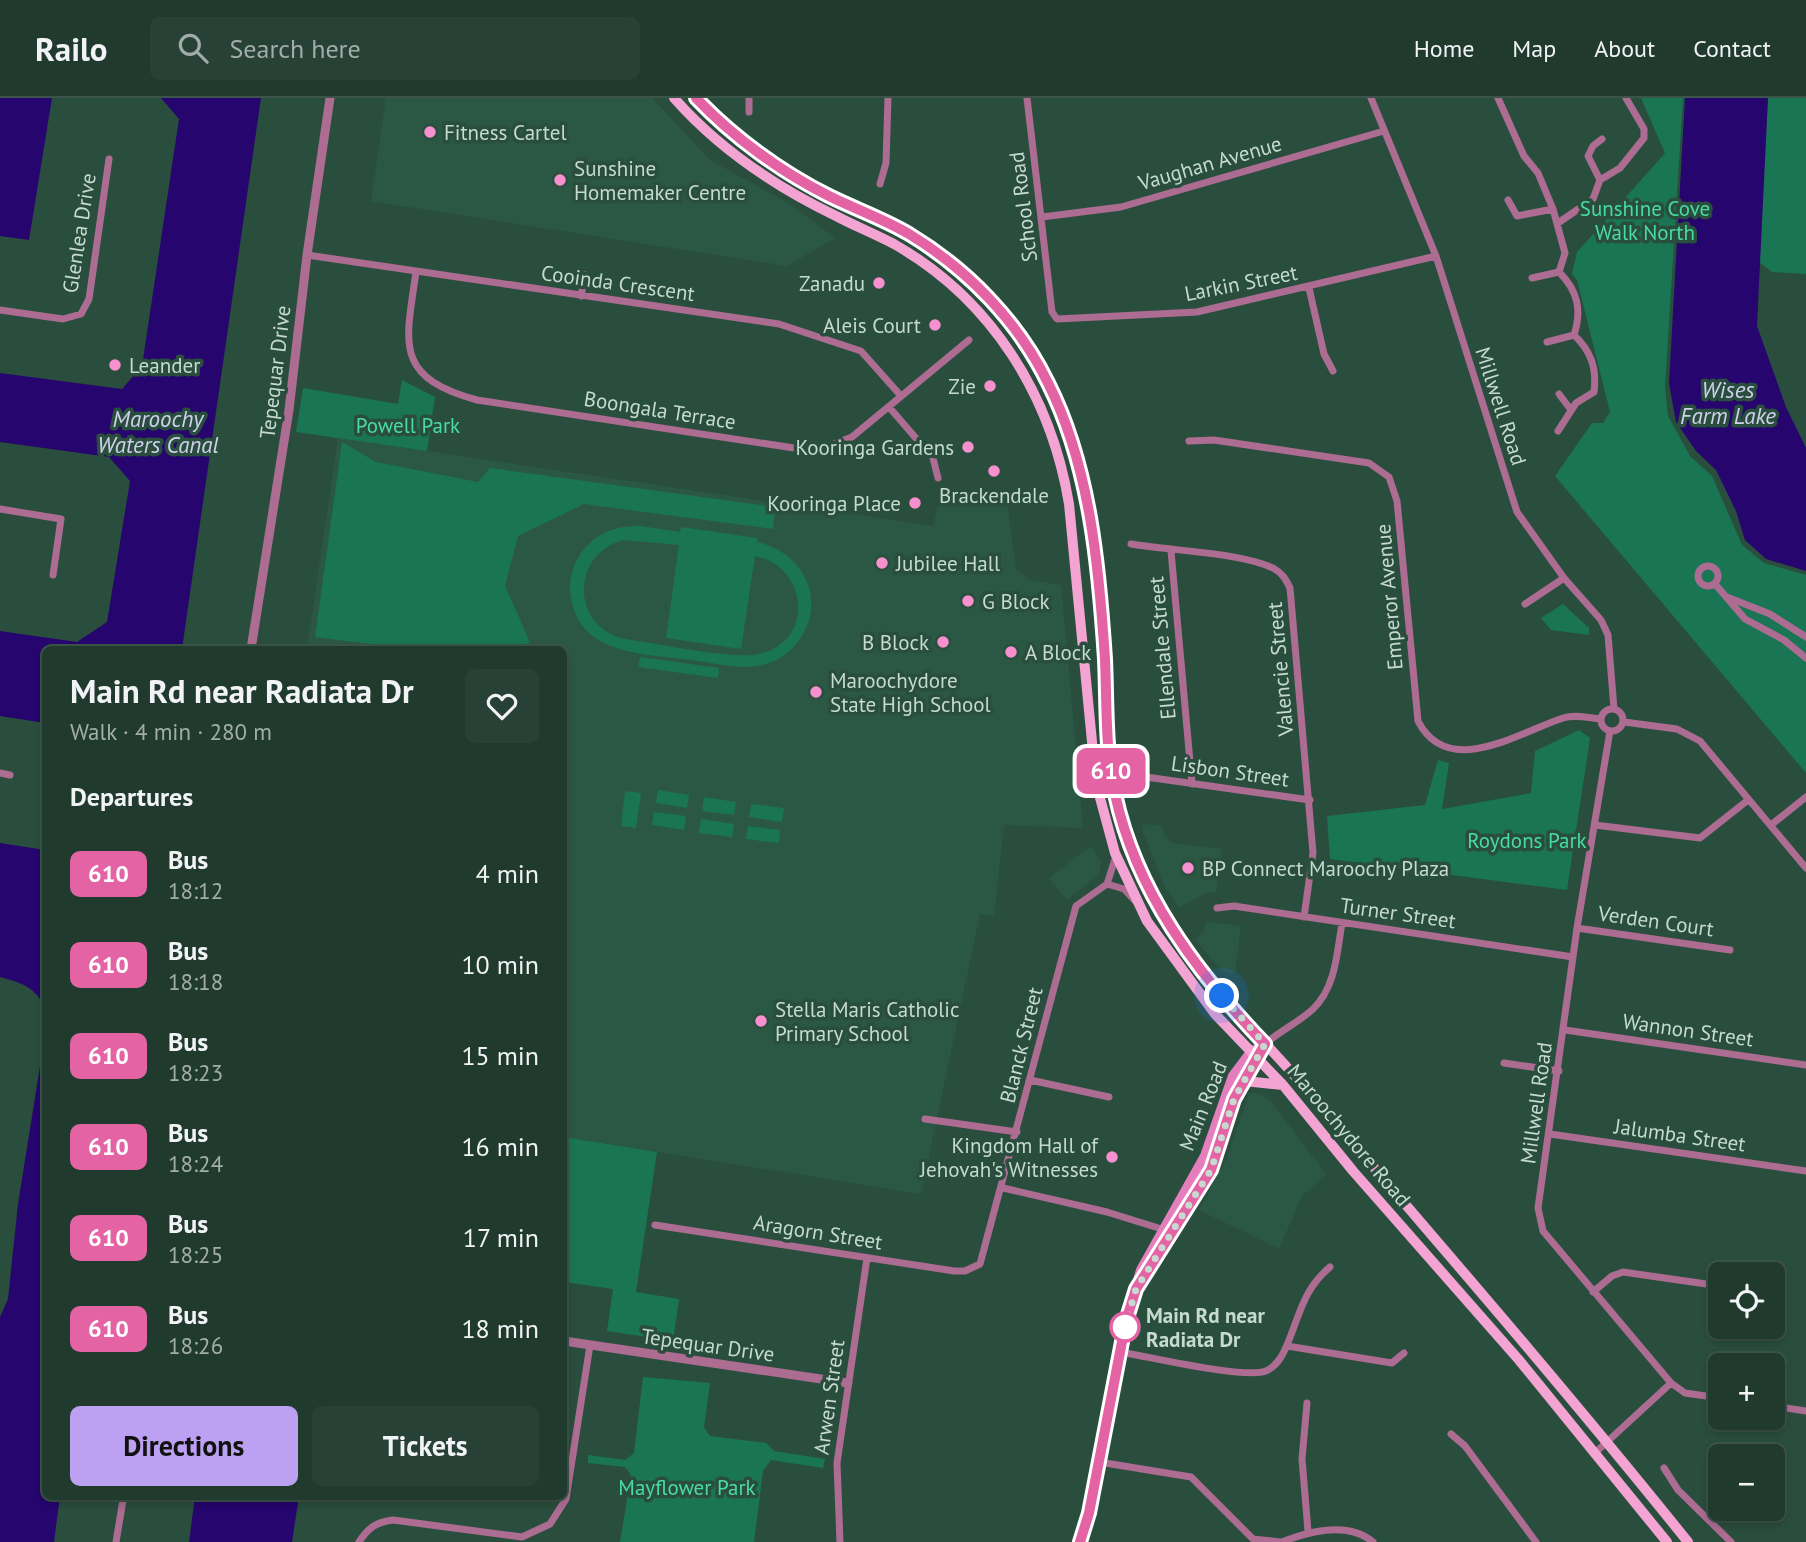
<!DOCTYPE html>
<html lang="en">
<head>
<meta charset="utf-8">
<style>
	:root { --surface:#203a2e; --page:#284136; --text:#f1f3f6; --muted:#a2adaa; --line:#3d544a; --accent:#bca0f2 }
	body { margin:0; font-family:"PT Sans",sans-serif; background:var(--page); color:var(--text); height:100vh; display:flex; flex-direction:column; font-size:26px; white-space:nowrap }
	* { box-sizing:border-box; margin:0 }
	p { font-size:23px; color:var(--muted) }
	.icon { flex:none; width:38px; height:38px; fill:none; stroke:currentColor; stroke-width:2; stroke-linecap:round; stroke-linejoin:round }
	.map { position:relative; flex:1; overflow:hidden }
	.panel { position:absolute; left:42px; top:548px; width:525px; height:854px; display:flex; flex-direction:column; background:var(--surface); border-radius:10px; box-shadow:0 4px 10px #0003,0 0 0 2px var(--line) }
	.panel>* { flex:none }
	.badge { padding:0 14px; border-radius:10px; font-size:24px; line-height:46px }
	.fabs { position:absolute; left:1708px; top:1164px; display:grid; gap:14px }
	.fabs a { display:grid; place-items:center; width:77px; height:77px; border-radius:10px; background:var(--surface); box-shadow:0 4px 10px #0003,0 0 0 2px var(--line); font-size:35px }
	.you { position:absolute; width:35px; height:35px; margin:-18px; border:5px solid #fff; border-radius:50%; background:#1a73e8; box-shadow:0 0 0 10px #1a73e833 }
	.map>.badge { position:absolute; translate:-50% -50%; box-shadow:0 0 0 4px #fff }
	h2 { padding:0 28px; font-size:26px; line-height:63px }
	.round { display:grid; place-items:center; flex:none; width:74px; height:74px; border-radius:10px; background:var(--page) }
	.overview { display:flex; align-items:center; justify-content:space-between; height:119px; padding:0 28px }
	h1 { font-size:33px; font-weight:800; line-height:52px }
	.primary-button { display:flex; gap:14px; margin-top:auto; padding:14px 28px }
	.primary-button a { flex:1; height:80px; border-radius:10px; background:var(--accent); color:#111; font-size:28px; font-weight:800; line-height:80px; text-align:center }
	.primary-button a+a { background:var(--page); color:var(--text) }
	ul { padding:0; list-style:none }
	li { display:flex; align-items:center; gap:21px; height:91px; padding:0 28px }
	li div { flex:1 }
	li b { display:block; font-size:26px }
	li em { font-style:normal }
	li .badge { min-width:77px; font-weight:700; text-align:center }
	header { display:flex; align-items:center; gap:42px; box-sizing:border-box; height:98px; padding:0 35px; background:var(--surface); border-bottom:2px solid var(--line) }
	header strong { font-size:33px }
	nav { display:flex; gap:38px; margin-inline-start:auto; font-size:24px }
	.search { width:490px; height:63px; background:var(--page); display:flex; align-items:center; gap:18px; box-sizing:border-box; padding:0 24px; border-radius:10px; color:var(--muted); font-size:26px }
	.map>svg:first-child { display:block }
	.built { fill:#2b5845 }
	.green { fill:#1a7554; fill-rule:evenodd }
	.water { fill:#26056e }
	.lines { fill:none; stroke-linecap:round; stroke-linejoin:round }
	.minor { stroke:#ad6c92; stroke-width:7 }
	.tertiary { stroke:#ad6c92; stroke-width:9 }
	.secondary { stroke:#e57ebd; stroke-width:10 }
	.primary { stroke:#f3a4d2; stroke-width:10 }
	.line-casing { stroke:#fff; stroke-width:16 }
	.line { stroke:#e463a4; stroke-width:10 }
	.walk { stroke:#c6dad0; stroke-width:7; stroke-dasharray:0 12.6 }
	.poi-dot { fill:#f790ce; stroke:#2a4e3e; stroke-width:2.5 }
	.stop-dot { fill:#fff; stroke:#e463a4; stroke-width:3.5 }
	.labels { text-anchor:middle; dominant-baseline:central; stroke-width:7; stroke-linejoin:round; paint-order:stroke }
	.poi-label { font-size:21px; fill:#c6dad0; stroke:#2a4e3e; text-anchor:start }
	.street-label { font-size:21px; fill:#c6dad0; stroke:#2a4e3e }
	.park-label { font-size:21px; fill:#48dba4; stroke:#2a4e3e }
	.stop-label { font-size:21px; font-weight:bold; fill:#c6dad0; stroke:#2a4e3e; text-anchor:start }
	.water-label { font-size:23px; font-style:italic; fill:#cfd0eb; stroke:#2a4e3e }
</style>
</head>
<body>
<header>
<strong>Railo</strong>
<div class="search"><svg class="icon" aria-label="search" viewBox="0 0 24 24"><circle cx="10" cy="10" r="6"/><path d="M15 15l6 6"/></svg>Search here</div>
<nav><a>Home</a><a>Map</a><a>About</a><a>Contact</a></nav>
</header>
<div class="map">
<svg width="1806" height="1444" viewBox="0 0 1806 1444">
	<rect width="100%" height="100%" fill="#2a4e3e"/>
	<path class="built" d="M386,0H652L710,62L790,106L835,140L787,168L371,103Z
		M338,340L933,428L940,398L956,393L964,400L1006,397L1016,471L1029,482L1061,487L1083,730L1004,727L994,818L980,816L921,1096L564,1039V551H307Z
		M1143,726L1162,728L1164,737L1171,745L1222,751L1216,795L1208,794L1179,810L1165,790L1143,734Z
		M1091,748L1101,764L1099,776L1067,802L1049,780Z
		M1205,824L1241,828L1235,876L1222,874L1195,841L1204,834Z
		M1249,995H1256L1270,1002L1326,1076L1302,1098L1279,1151L1199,1112L1227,1060Z"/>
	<path class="green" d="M1641,0H1683L1665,289L1668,318L1690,358L1712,378L1742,447L1764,465L1806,477V675L1555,378L1592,325H1603L1610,314L1577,182L1572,176L1577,154L1665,55Z
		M1768,0H1806V176L1772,174L1759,164Z
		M402,282L435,299L427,353L296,334L303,290L398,306Z
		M342,344L376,364L478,384L490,370L775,409L773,431L584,406L518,438L505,488L530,544L519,551H409L315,539Z
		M641,428L680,434L681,429L757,440V444C789,451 814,477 811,512C808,537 790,559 766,566C743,573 716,565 692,562C647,556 580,558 571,500C568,485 572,468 581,455C595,435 617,427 641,428ZM623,442L679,447L666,540L741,551L755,458C809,469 815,544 759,556C732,562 656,545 625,541C571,529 570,457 623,442Z
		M1563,506L1589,530V537L1551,532L1541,520Z
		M640,559L719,570L718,580L638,569Z
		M1579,632L1590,640L1567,792L1330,761L1327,718L1425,707L1438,662L1449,665L1442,711L1531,695L1535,653Z
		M658,692L689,697L687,710L656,705Z
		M625,693L641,695L636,730L621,728Z
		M704,699L736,704L734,717L702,713Z
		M751,706L784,710L782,724L749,719Z
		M654,714L686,718L684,732L652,727Z
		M701,721L734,726L732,739L699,735Z
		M748,728L780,732L779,745L746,741Z
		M564,1039L657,1054L636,1194L679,1201L673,1243L607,1233L613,1191L564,1184Z
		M643,1279L710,1285L704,1329L710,1338L766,1345L774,1353L825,1361L823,1370L771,1362L763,1373L754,1444H620L631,1377L625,1369L588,1365V1357L625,1362L634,1355Z"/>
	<path class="water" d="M0,0H52L29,142L0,138Z
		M161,0H261L182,551H46L45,625L0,618V533L77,544L107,524L130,383L109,359L0,344V275L122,291L142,268L179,21Z
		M1685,0H1768L1757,228L1786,309L1806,350V473L1766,461L1745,442L1736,413L1716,372L1696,353L1676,324L1669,285Z
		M0,745L45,752V916C41,891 23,885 0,879Z
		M45,937L46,1398H60L54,1444H0V1219L8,1201L18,1106Z
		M195,1398H299L292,1444H189Z"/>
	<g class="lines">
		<path class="minor" d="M1027,0L1052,214L1057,221L1197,214L1436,158
			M1371,0L1436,158L1517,414L1564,480L1601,522L1608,537L1614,611
			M1498,0L1524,58L1538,75L1553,111L1565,155L1559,174C1578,193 1582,212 1574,237C1591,253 1597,270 1594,294L1576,305L1558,333
			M749,14V0
			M1600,82L1588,58L1593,48L1602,41
			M880,86L886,65L888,0
			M1508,102L1517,118L1553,111
			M1042,119L1121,109L1384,33
			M1558,125L1593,101L1600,82L1620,70L1644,40V31L1626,0
			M307,157L779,226L861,253L901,298
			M416,174C406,245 393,279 477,302L794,350L826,349L852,339L969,242
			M1532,180L1559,174
			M1309,190L1324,256L1333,273
			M581,198L585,177
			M0,212L63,221L81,216L89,201L109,61
			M1547,244L1574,237
			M1559,296L1571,312
			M889,309L933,360L938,380
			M1189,343L1214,342L1369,365L1389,379L1397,403L1418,623C1448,682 1520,634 1563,620C1575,616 1589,620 1601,621
			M0,411L61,421L53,477
			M1131,446C1171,453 1238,454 1273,470C1282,475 1286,481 1290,490L1313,755L1304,819
			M1171,453L1192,686
			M1698 478a10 10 0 1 1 20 0a10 10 0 1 1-20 0Z
			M1715,486L1745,521L1784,542L1806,560
			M1727,499L1770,516L1806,539
			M1525,506L1564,480
			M1601 622a11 11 0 1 1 22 0a11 11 0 1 1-22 0Z
			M1624,624L1677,631L1700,643L1806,770
			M1610,633L1577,830L1538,1110L1543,1133L1671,1285L1685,1295L1720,1300
			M0,675L10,677
			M1146,679L1310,702
			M1595,727L1700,740L1748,702
			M1771,727L1806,699
			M1107,786L1124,791L1135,803
			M1217,810L1234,808L1573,859
			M1577,830L1730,852
			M1565,932L1806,967
			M1265,946C1280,933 1299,924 1313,911C1336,889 1337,854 1342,825
			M1504,965L1559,973
			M1030,982L1109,999
			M925,1021L1017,1034
			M1550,1036L1806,1073
			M1003,1090L1107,1114L1168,1133
			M655,1127L954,1173H965L980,1166L1076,808L1107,786L1116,758
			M1593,1194L1612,1178L1623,1174L1720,1188
			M1287,1248L1392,1265L1404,1255
			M1120,1254C1146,1258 1250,1283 1268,1272C1280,1265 1284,1254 1289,1242C1301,1212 1305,1190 1330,1169
			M1307,1305L1302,1361L1308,1433
			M1773,1308L1806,1313
			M1451,1336L1465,1348L1536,1444
			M1596,1354L1671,1285
			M1099,1364L1191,1379L1253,1441L1280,1444
			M1664,1370L1678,1392L1731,1444
			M116,1444L123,1402
			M359,1444C368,1430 376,1424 393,1422L522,1439L550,1426L566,1401L590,1247
			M840,1444L837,1365L867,1160
			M1282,1444C1310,1433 1348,1423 1373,1444"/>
		<path class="tertiary" d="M251,551L289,312L307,157L330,0
			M564,1243L848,1285"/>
		<path class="secondary" d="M1139,1187L1211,1072L1234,1001L1261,954
			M1080,1444L1089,1415L1126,1223L1141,1172L1205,1058L1233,978L1251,954L1265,946"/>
		<path class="primary" d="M674,0C718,50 776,89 836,118C855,128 875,136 894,146C991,201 1051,297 1069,406L1096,685L1115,755L1147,823L1215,916L1283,987L1353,1073L1519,1262L1667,1444
			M696,0C730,34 771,66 813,89C837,103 863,112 888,124C940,151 985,189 1019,237C1086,330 1098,451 1105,561C1110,642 1109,710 1145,785C1185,870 1256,931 1315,1001C1441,1148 1567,1293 1688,1444
			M1244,983L1283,987"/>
	</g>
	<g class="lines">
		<g class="line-casing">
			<path id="line" d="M696,0C733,39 781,74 829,98C855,111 884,121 909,136C967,171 1018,223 1048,285C1090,368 1099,469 1105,561C1107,606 1105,652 1115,696C1136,794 1197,875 1265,946L1234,1001L1211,1072L1136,1191L1126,1223L1089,1415L1080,1444"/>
		</g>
		<use href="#line" class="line"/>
		<path class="walk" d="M1125,1229L1136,1191L1211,1072L1234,1001L1265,946L1222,898"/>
	</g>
	<g class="poi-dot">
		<circle cx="430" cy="34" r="7"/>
		<circle cx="560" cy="82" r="7"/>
		<circle cx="879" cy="185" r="7"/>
		<circle cx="935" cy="227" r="7"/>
		<circle cx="115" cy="267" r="7"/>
		<circle cx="990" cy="288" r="7"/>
		<circle cx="968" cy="349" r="7"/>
		<circle cx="994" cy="373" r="7"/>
		<circle cx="915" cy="405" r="7"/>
		<circle cx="882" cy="465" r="7"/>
		<circle cx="968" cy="503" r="7"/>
		<circle cx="943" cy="544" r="7"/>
		<circle cx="1011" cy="554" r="7"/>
		<circle cx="816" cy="594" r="7"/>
		<circle cx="1188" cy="770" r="7"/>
		<circle cx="761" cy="923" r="7"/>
		<circle cx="1112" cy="1059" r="7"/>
	</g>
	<circle class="stop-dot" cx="1125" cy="1229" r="14"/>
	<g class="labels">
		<g class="poi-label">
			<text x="444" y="34">Fitness Cartel</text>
			<text x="574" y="70">Sunshine<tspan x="574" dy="24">Homemaker Centre</tspan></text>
			<text x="865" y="185" text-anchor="end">Zanadu</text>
			<text x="921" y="227" text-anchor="end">Aleis Court</text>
			<text x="129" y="267">Leander</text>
			<text x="976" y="288" text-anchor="end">Zie</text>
			<text x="954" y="349" text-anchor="end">Kooringa Gardens</text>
			<text x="994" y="397" text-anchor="middle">Brackendale</text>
			<text x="901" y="405" text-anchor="end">Kooringa Place</text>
			<text x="896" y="465">Jubilee Hall</text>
			<text x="982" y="503">G Block</text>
			<text x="929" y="544" text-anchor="end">B Block</text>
			<text x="1025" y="554">A Block</text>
			<text x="830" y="582">Maroochydore<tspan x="830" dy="24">State High School</tspan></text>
			<text x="1202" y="770">BP Connect Maroochy Plaza</text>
			<text x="775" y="911">Stella Maris Catholic<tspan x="775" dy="24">Primary School</tspan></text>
			<text x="1098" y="1047" text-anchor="end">Kingdom Hall of<tspan x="1098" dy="24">Jehovah's Witnesses</tspan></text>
		</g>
		<g class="street-label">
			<text transform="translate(1210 65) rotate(-16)">Vaughan Avenue</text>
			<text transform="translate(1023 109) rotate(-97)">School Road</text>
			<text transform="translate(79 135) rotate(-81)">Glenlea Drive</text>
			<text transform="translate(618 185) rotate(8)">Cooinda Crescent</text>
			<text transform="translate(1241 185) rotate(-11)">Larkin Street</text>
			<text transform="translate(275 274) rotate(-83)">Tepequar Drive</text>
			<text transform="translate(1501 308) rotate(72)">Millwell Road</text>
			<text transform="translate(660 312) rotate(9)">Boongala Terrace</text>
			<text transform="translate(1389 499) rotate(-95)">Emperor Avenue</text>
			<text transform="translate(1162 550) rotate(-95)">Ellendale Street</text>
			<text transform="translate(1280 571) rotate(-95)">Valencie Street</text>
			<text transform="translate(1230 673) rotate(8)">Lisbon Street</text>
			<text transform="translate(1398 815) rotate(8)">Turner Street</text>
			<text transform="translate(1656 823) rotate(8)">Verden Court</text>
			<text transform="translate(1688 932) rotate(8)">Wannon Street</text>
			<text transform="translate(1021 947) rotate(-76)">Blanck Street</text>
			<text transform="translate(1536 1005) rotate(-82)">Millwell Road</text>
			<text transform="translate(1203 1008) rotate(-68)">Main Road</text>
			<text transform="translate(1349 1037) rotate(50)">Maroochydore Road</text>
			<text transform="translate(1680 1037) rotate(8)">Jalumba Street</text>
			<text transform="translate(818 1134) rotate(9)">Aragorn Street</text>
			<text transform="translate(708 1247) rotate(8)">Tepequar Drive</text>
			<text transform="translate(829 1299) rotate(-82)">Arwen Street</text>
		</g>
		<g class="park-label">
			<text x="1645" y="110">Sunshine Cove<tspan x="1645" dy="24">Walk North</tspan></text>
			<text x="408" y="327">Powell Park</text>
			<text x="1527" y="742">Roydons Park</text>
			<text x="687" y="1389">Mayflower Park</text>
		</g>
		<g class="stop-label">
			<text x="1146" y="1217">Main Rd near<tspan x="1146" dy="24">Radiata Dr</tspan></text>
		</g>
		<g class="water-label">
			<text x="1728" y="291">Wises<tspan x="1728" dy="26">Farm Lake</tspan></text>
			<text x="158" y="320">Maroochy<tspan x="158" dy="26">Waters Canal</tspan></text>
		</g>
	</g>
</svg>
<div class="fabs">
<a><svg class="icon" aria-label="locate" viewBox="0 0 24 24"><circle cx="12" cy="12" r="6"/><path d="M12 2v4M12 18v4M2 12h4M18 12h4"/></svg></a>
<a>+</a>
<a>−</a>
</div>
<div class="you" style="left:1222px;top:898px"></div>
<b class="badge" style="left:1111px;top:673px;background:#e463a4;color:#fff">610</b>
<section class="panel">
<div class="overview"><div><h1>Main Rd near Radiata Dr</h1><p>Walk · 4 min · 280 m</p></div><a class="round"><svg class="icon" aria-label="heart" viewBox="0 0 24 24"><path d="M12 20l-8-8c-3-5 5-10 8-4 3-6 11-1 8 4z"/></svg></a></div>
<h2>Departures</h2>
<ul>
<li><span class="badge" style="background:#e463a4;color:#fff">610</span><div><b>Bus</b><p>18:12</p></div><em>4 min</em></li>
<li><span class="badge" style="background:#e463a4;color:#fff">610</span><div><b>Bus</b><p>18:18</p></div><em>10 min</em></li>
<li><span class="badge" style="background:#e463a4;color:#fff">610</span><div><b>Bus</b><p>18:23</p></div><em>15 min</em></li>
<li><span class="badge" style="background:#e463a4;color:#fff">610</span><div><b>Bus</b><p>18:24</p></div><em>16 min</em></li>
<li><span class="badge" style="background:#e463a4;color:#fff">610</span><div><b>Bus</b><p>18:25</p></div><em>17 min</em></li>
<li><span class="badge" style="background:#e463a4;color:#fff">610</span><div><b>Bus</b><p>18:26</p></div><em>18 min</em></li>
</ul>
<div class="primary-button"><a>Directions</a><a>Tickets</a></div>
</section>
</div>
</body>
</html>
